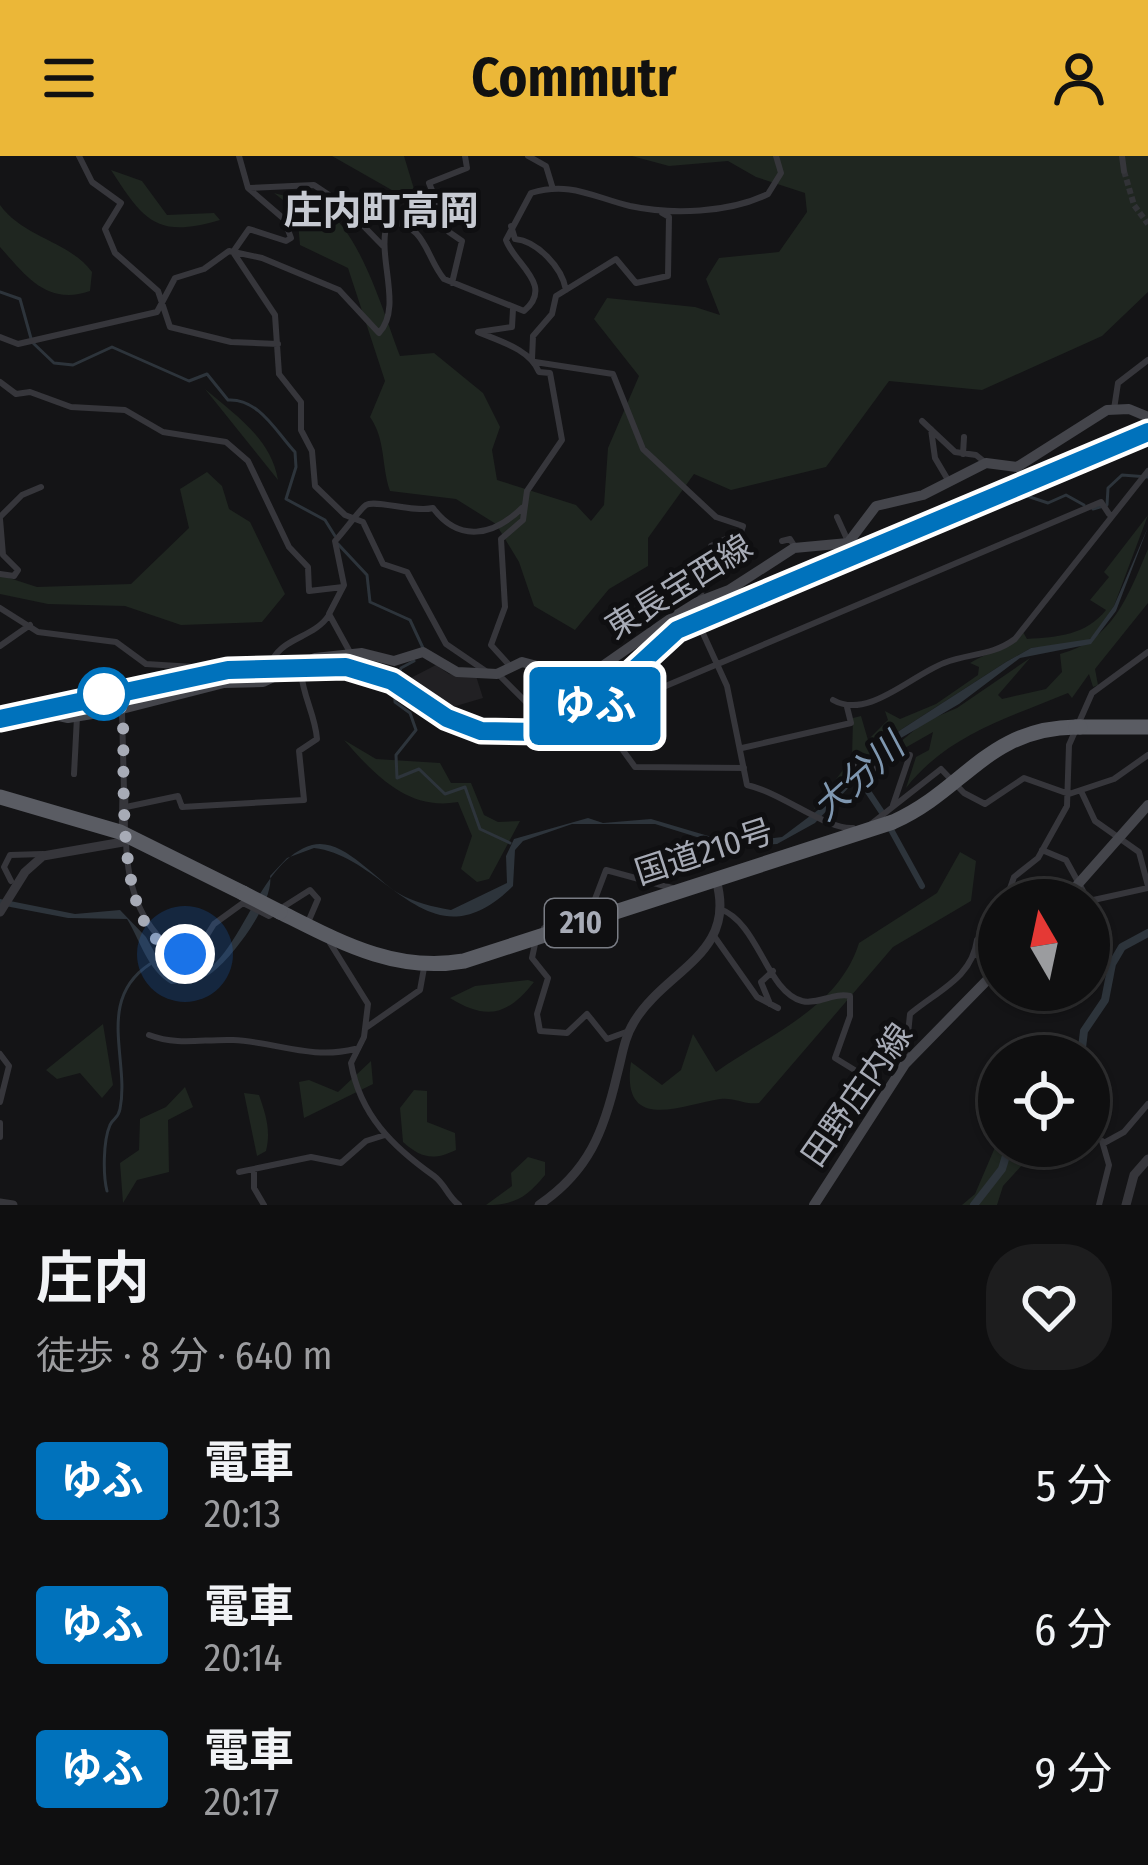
<!DOCTYPE html>
<html lang="ja">
<head>
<meta charset="utf-8">
<style>
	:root { --surface:#0f0f10; --page:#1d1d1e; --text:#f1f3f6; --muted:#9b9c9f; --line:#2f2f30; --accent:#ebb738 }
	body { margin:0; font-family:"Fira Sans Condensed","Noto Sans JP",sans-serif; background:var(--page); color:var(--text); height:100vh; display:flex; flex-direction:column; font-size:45px; white-space:nowrap }
	* { box-sizing:border-box; margin:0 }
	p { font-size:39px; color:var(--muted) }
	.icon { flex:none; width:66px; height:66px; fill:none; stroke:currentColor; stroke-width:2; stroke-linecap:round; stroke-linejoin:round }
	.map { position:relative; height:1049px; overflow:hidden }
	.sheet { display:flex; flex-direction:column; background:var(--surface); flex:1 }
	.sheet>* { flex:none }
	.badge { padding:0 24px; border-radius:9px; font-size:42px; line-height:78px }
	.needle { width:78px; rotate:351deg }
	.tools { position:absolute; left:978px; top:723px; display:grid; gap:24px }
	.tools a { display:grid; place-items:center; width:132px; height:132px; border-radius:50%; background:var(--surface); box-shadow:0 3px 9px #0004,0 0 0 3px var(--line); font-size:60px }
	.you { position:absolute; width:60px; height:60px; margin:-30px; border:9px solid #fff; border-radius:50%; background:#1a73e8; box-shadow:0 0 0 18px #1a73e833 }
	.map>.badge { position:absolute; translate:-50% -50%; box-shadow:0 0 0 6px #fff }
	.round { display:grid; place-items:center; flex:none; width:126px; height:126px; border-radius:48px; background:var(--page) }
	.head { display:flex; align-items:center; justify-content:space-between; height:204px; padding:0 36px }
	h1 { font-size:57px; font-weight:700; line-height:90px }
	ul { padding:0; list-style:none }
	li { display:flex; align-items:center; gap:36px; height:144px; padding:0 36px }
	li div { flex:1 }
	li b { display:block; font-size:45px }
	li em { font-style:normal }
	li .badge { min-width:132px; font-weight:700; text-align:center }
	header { display:flex; justify-content:space-between; align-items:center; height:156px; padding:0 36px; background:var(--accent); color:#111; font-size:54px; font-weight:700 }
	.map>svg:first-child { display:block }
	.built { fill:#212023 }
	.green { fill:#1f2620 }
	.water { fill:#2d343b }
	.lines { fill:none; stroke-linecap:round; stroke-linejoin:round }
	.stream { stroke:#2d343b; stroke-width:3 }
	.canal { stroke:#2d343b; stroke-width:6 }
	.river { stroke:#2d343b; stroke-width:8 }
	.minor-tunnel { stroke:#313236; stroke-width:6; stroke-dasharray:6 3; stroke-linecap:butt }
	.minor { stroke:#36363b; stroke-width:6 }
	.tertiary { stroke:#36363b; stroke-width:9 }
	.secondary { stroke:#44454b; stroke-width:10 }
	.trunk { stroke:#5a5c63; stroke-width:15 }
	.rail { stroke:#4b4c52; stroke-width:3; stroke-dasharray:15 12; stroke-linecap:butt }
	.trunk-bridge { stroke:#5a5c63; stroke-width:15 }
	.line-casing { stroke:#fff; stroke-width:27 }
	.line { stroke:#0072bc; stroke-width:18 }
	.walk { stroke:#a7abb6; stroke-width:12; stroke-dasharray:0 21.6 }
	.stop-dot { fill:#fff; stroke:#0072bc; stroke-width:6 }
	.labels { text-anchor:middle; dominant-baseline:central; stroke-width:10; stroke-linejoin:round; paint-order:stroke }
	.shield { fill:#0f0f11; stroke:#797c84; stroke-width:3 }
	.shield-label { font-size:30px; font-weight:bold; fill:#a7abb6 }
	.street-label { font-size:33px; fill:#a7abb6; stroke:#0f0f11 }
	.water-label { font-size:36px; font-style:italic; fill:#7f97b0; stroke:#0f0f11 }
	.quarter-label { font-size:39px; font-weight:bold; fill:#c7cad2; stroke:#0f0f11 }
</style>
</head>
<body>
<header><svg class="icon" aria-label="menu" viewBox="0 0 24 24"><path d="M4 6h16M4 12h16M4 18h16"/></svg>Commutr<svg class="icon" aria-label="person" viewBox="0 0 24 24"><circle cx="12" cy="8" r="4"/><path d="M4 21q1-7 8-7t8 7"/></svg></header>
<div class="map">
<svg width="1148" height="1049" viewBox="0 0 1148 1049">
	<rect width="100%" height="100%" fill="#141416"/>
	<path class="built" d="M436,509L449,518L476,520L483,542L439,555L399,528Z"/>
	<path class="green" d="M332,0H404L423,63L397,37Z
		M632,0H1148V136L1102,180L982,234L889,225L826,311L731,334L694,318L648,382V410L609,433L575,474L534,450L519,406L496,368L456,343L390,335C381,308 386,284 370,261L385,225L348,112L300,89L297,55L274,37C288,41 307,43 320,50C360,72 384,159 400,200L434,197L483,237L500,271L492,294L497,324L576,349L591,365L604,349L608,292L639,220L594,163L607,142L695,151L720,159L706,123L719,102L779,96L807,56L805,37L756,21L728,5L669,10Z
		M111,14L142,25L167,59L214,57L220,64C158,82 145,67 111,14Z
		M0,49C24,82 69,85 92,116L90,135C47,150 26,120 0,91Z
		M205,233C235,259 271,282 278,324Z
		M207,316L222,330L229,353L250,366L285,438L262,466L181,469L125,450L48,448L0,438V419L37,431L131,428L189,372L180,333Z
		M1148,359L1114,450L1093,480L1085,487L1031,492L1006,506L899,575L813,654L852,602L853,562L861,560L868,584L888,564L885,555L900,563L936,548L978,519L979,511L970,507C988,495 1009,495 1023,476L1027,483C1058,481 1086,479 1106,454L1090,444L1109,421L1104,416Z
		M1148,393V447L1095,513L1098,529L1093,531L1089,518L1072,542L1068,537C1008,562 947,579 906,632L916,601L929,594L933,576L868,613L924,566L957,552L1030,502L998,539L1002,543L1046,533L1062,516L1060,498C1113,484 1128,440 1148,393Z
		M344,584L376,603L440,607L451,627H471L484,659L498,666L520,665L489,723L477,726L461,713L472,680L458,646C408,655 375,619 344,584Z
		M960,696L976,705L971,745L893,791L759,947C745,949 734,941 720,943C684,948 620,979 631,906L662,929L681,914L693,878L716,916C768,879 839,852 859,787L937,737Z
		M528,824L534,826C508,859 487,865 450,842L475,830Z
		M103,868L113,929L102,942L80,917L57,923L46,914Z
		M371,905L373,928L304,962L299,926L309,924L338,936Z
		M185,931L193,951L168,964L169,1016L137,1024L123,1047L120,1007L139,994L140,963L166,951Z
		M414,934L427,935V966L455,977L456,994C433,1005 421,1002 403,986L400,952Z
		M244,937L259,939C266,959 271,975 266,995L257,1000Z
		M999,982V990H1022L1024,1007L1003,1030L997,1049H962L975,1038Z
		M528,1001L545,1006V1019C527,1041 515,1049 486,1049L512,1030L511,1017Z"/>
	<path class="water" d="M1148,371L1116,455L1091,488L1020,502L959,548L889,589L815,667L777,688L729,691L655,668H572L523,685L515,694L513,730C429,813 389,701 314,692L287,702L270,720C275,745 231,804 210,818C198,825 185,827 171,828C147,813 141,786 127,763L68,762L0,749V743L75,758L120,754L146,781L166,817C237,846 246,708 312,689C342,681 374,722 398,737C413,746 433,751 451,754L507,727L506,700L514,683L588,662L603,667L651,663L732,687L782,681L818,654L899,575L1006,506L1031,492L1090,483L1114,450Z"/>
	<g class="lines">
		<path class="stream" d="M0,136L20,143L32,186L54,207L73,209L112,191L189,225L207,218L228,244C259,242 277,277 295,296L296,311L286,343L325,364L335,380
			M1015,336L1048,347L1066,339L1084,349
			M1093,353L1107,349L1108,332L1122,319L1148,321
			M338,388L367,419L370,446L410,464L423,492
			M396,525L401,512L414,505
			M394,529L395,546L410,557L416,574L396,599L397,622L419,613L445,638L465,631L480,673L510,687
			M107,1035C103,1019 103,985 110,969C114,961 118,963 120,953C130,904 95,844 150,808
			M976,1047L977,1049"/>
		<path class="canal" d="M857,619L883,658
			M889,670L922,730"/>
		<path class="river" d="M1081,900L1084,875L1105,844L1112,808L1122,791L1148,777
			M974,1049L1002,1013L1009,990"/>
		<path class="minor-tunnel" d="M1124,15L1134,49L1148,68"/>
		<path class="minor" d="M79,0L92,26L121,47L105,73L115,97L158,135L170,171L231,186L278,188
			M528,0L546,10L553,33
			M1122,0L1124,15
			M250,32L314,29L341,47L383,90
			M511,70L515,83C537,85 562,111 566,134
			M233,96L275,159L279,218L301,246V274L312,295L315,330L345,359L363,366L383,408L407,416L446,488L487,516
			M233,96L249,73L286,85L291,82L284,63L248,32L239,0
			M452,127L462,85L449,76L429,27L467,12L465,0
			M0,181L18,188L157,156L175,122L204,113L229,95L262,102L339,134L379,177C404,150 375,99 388,65C427,69 425,100 444,123L524,155C555,129 514,108 506,84L531,37C570,25 593,41 630,50C672,59 729,57 768,38L781,17L776,0
			M532,203L533,180L552,158L556,140L616,103L636,127L668,120L669,61L662,57
			M535,206L613,218L643,293L716,361L743,370L741,376L711,390L700,443
			M0,226L16,238L30,236L71,251L125,254L163,276L226,286L248,305L289,391L308,411L309,435L343,431
			M1114,253L1118,227L1148,204
			M922,265L955,296L976,299L986,307
			M931,273L935,302L948,324
			M963,298L964,281
			M0,361L22,339L41,331
			M837,361L847,383
			M0,363L3,399L18,414L14,420L0,418
			M782,385L790,383L795,391
			M690,449L727,530L747,629C782,637 827,674 853,672
			M0,452L38,476L116,486L146,508L210,512L288,503L297,509
			M0,490L30,469
			M351,498L329,458L344,429L335,385C343,377 360,353 366,349C375,343 414,357 433,352C459,387 493,380 522,352
			M273,503C285,481 315,481 329,459
			M511,511L491,489L505,451L501,383L523,364L527,335L562,284L550,217L539,216C530,193 499,185 478,176L512,171L513,153
			M500,520L530,550L558,553L568,571L622,593L635,611L744,612
			M833,544C868,564 910,520 944,507C970,497 992,500 1015,483L1148,315
			M122,555L124,635
			M604,584L606,574L624,559L623,548L1101,346L1109,358
			M742,592L851,567L847,551
			M850,608L866,617L902,598L910,599L893,649
			M74,618L77,561
			M1081,635L1095,665L1139,696L1148,730
			M126,651L178,640L182,651L304,644L299,595L317,583C315,558 303,541 301,516L295,515
			M871,668L941,613L964,637L985,648L1024,622L1069,638L1114,623L1148,599
			M126,684C127,729 140,772 179,798L199,792L214,768L243,747L269,760L310,734L318,743L309,764
			M1042,694L1066,704L1088,744
			M11,725L4,711L10,699L43,698
			M1006,744L1014,721L1038,702L1067,650L1069,589L1092,537L1148,496
			M1089,745L1148,732
			M720,753C759,767 766,835 802,845C818,849 834,836 850,840V860L835,902L887,934
			M544,772L595,743L606,714L672,732
			M714,780L757,841L778,852
			M330,787L368,848L364,881L351,907C360,959 393,991 434,1020C445,1028 448,1041 459,1049
			M535,788L532,802L548,822L537,858L540,875L567,877L587,858L607,883L629,875
			M976,799L999,791
			M770,848L761,826L773,815
			M367,871L420,834L424,812
			M149,879C178,890 202,883 233,884C276,886 311,904 355,893
			M0,898L9,910L0,946
			M905,908L910,858C937,835 972,822 977,784L999,763
			M0,967V981
			M1104,987L1124,976L1148,948
			M254,1014V1032L264,1049
			M239,1016L311,1001L341,1007L366,985L385,979
			M1099,1049L1109,1009L1102,985"/>
		<path class="tertiary" d="M0,756L25,716L43,700L123,686L124,635
			M0,1047L13,1049
			M539,1049C589,1015 604,975 617,919C622,901 624,882 634,866C665,814 738,798 716,724
			M1126,1049L1134,1019L1148,1003"/>
		<path class="secondary" d="M0,570L50,558L68,562L122,553L224,527L263,526L315,502L362,497L394,505L423,496L457,516L497,518L522,506L552,514L601,511L690,449L729,434L794,392L848,387L876,350L923,339L986,307L1017,311L1107,254L1129,253L1148,261
			M1064,744L1148,649
			M814,1049L905,908L999,812"/>
		<path class="trunk" d="M1080,571H1148
			M0,641L120,676L243,737
			M280,756C340,786 395,817 464,805L893,666C965,634 987,572 1076,571"/>
		<path class="rail" d="M0,563L228,514L346,511L391,525L447,562L481,575L540,576L589,555L677,474L1148,276"/>
		<path class="trunk-bridge" d="M1076,571H1080
			M243,737L280,756"/>
	</g>
	<g class="lines">
		<g class="line-casing">
			<path id="line" d="M0,563L228,514L346,511L392,525L447,562L481,575L540,576L589,555L677,474L1148,276"/>
		</g>
		<use href="#line" class="line"/>
		<path class="walk" d="M104,538L122,553C128,607 107,788 185,798"/>
	</g>
	<circle class="stop-dot" cx="104" cy="538" r="24"/>
	<g class="labels">
		<rect class="shield" x="545" y="743" width="72" height="48" rx="9"/>
		<g class="shield-label">
			<text x="581" y="767">210</text>
		</g>
		<g class="street-label">
			<text transform="translate(679 431) rotate(-32)">東長宝西線</text>
			<text transform="translate(704 696) rotate(-18)">国道210号</text>
			<text transform="translate(857 939) rotate(-55)">田野庄内線</text>
		</g>
		<g class="water-label">
			<text transform="translate(858 621) rotate(-42)">大分川</text>
		</g>
		<g class="quarter-label">
			<text x="381" y="55">庄内町高岡</text>
		</g>
	</g>
</svg>
<div class="tools">
<a><svg class="needle" viewBox="-14 -14 28 28"><path d="M0-13l5 13h-10z" fill="#e53935"/><path d="M0 13l5-13h-10z" fill="#9b9c9f"/></svg></a>
<a><svg class="icon" aria-label="locate" viewBox="0 0 24 24"><circle cx="12" cy="12" r="6"/><path d="M12 2v4M12 18v4M2 12h4M18 12h4"/></svg></a>
</div>
<div class="you" style="left:185px;top:798px"></div>
<b class="badge" style="left:595px;top:550px;background:#0072bc;color:#fff">ゆふ</b>
</div>
<section class="sheet">
<div class="head"><div><h1>庄内</h1><p>徒歩 · 8 分 · 640 m</p></div><a class="round"><svg class="icon" aria-label="heart" viewBox="0 0 24 24"><path d="M12 20l-8-8c-3-5 5-10 8-4 3-6 11-1 8 4z"/></svg></a></div>
<ul>
<li><span class="badge" style="background:#0072bc;color:#fff">ゆふ</span><div><b>電車</b><p>20:13</p></div><em>5 分</em></li>
<li><span class="badge" style="background:#0072bc;color:#fff">ゆふ</span><div><b>電車</b><p>20:14</p></div><em>6 分</em></li>
<li><span class="badge" style="background:#0072bc;color:#fff">ゆふ</span><div><b>電車</b><p>20:17</p></div><em>9 分</em></li>
</ul>
</section>
</body>
</html>
